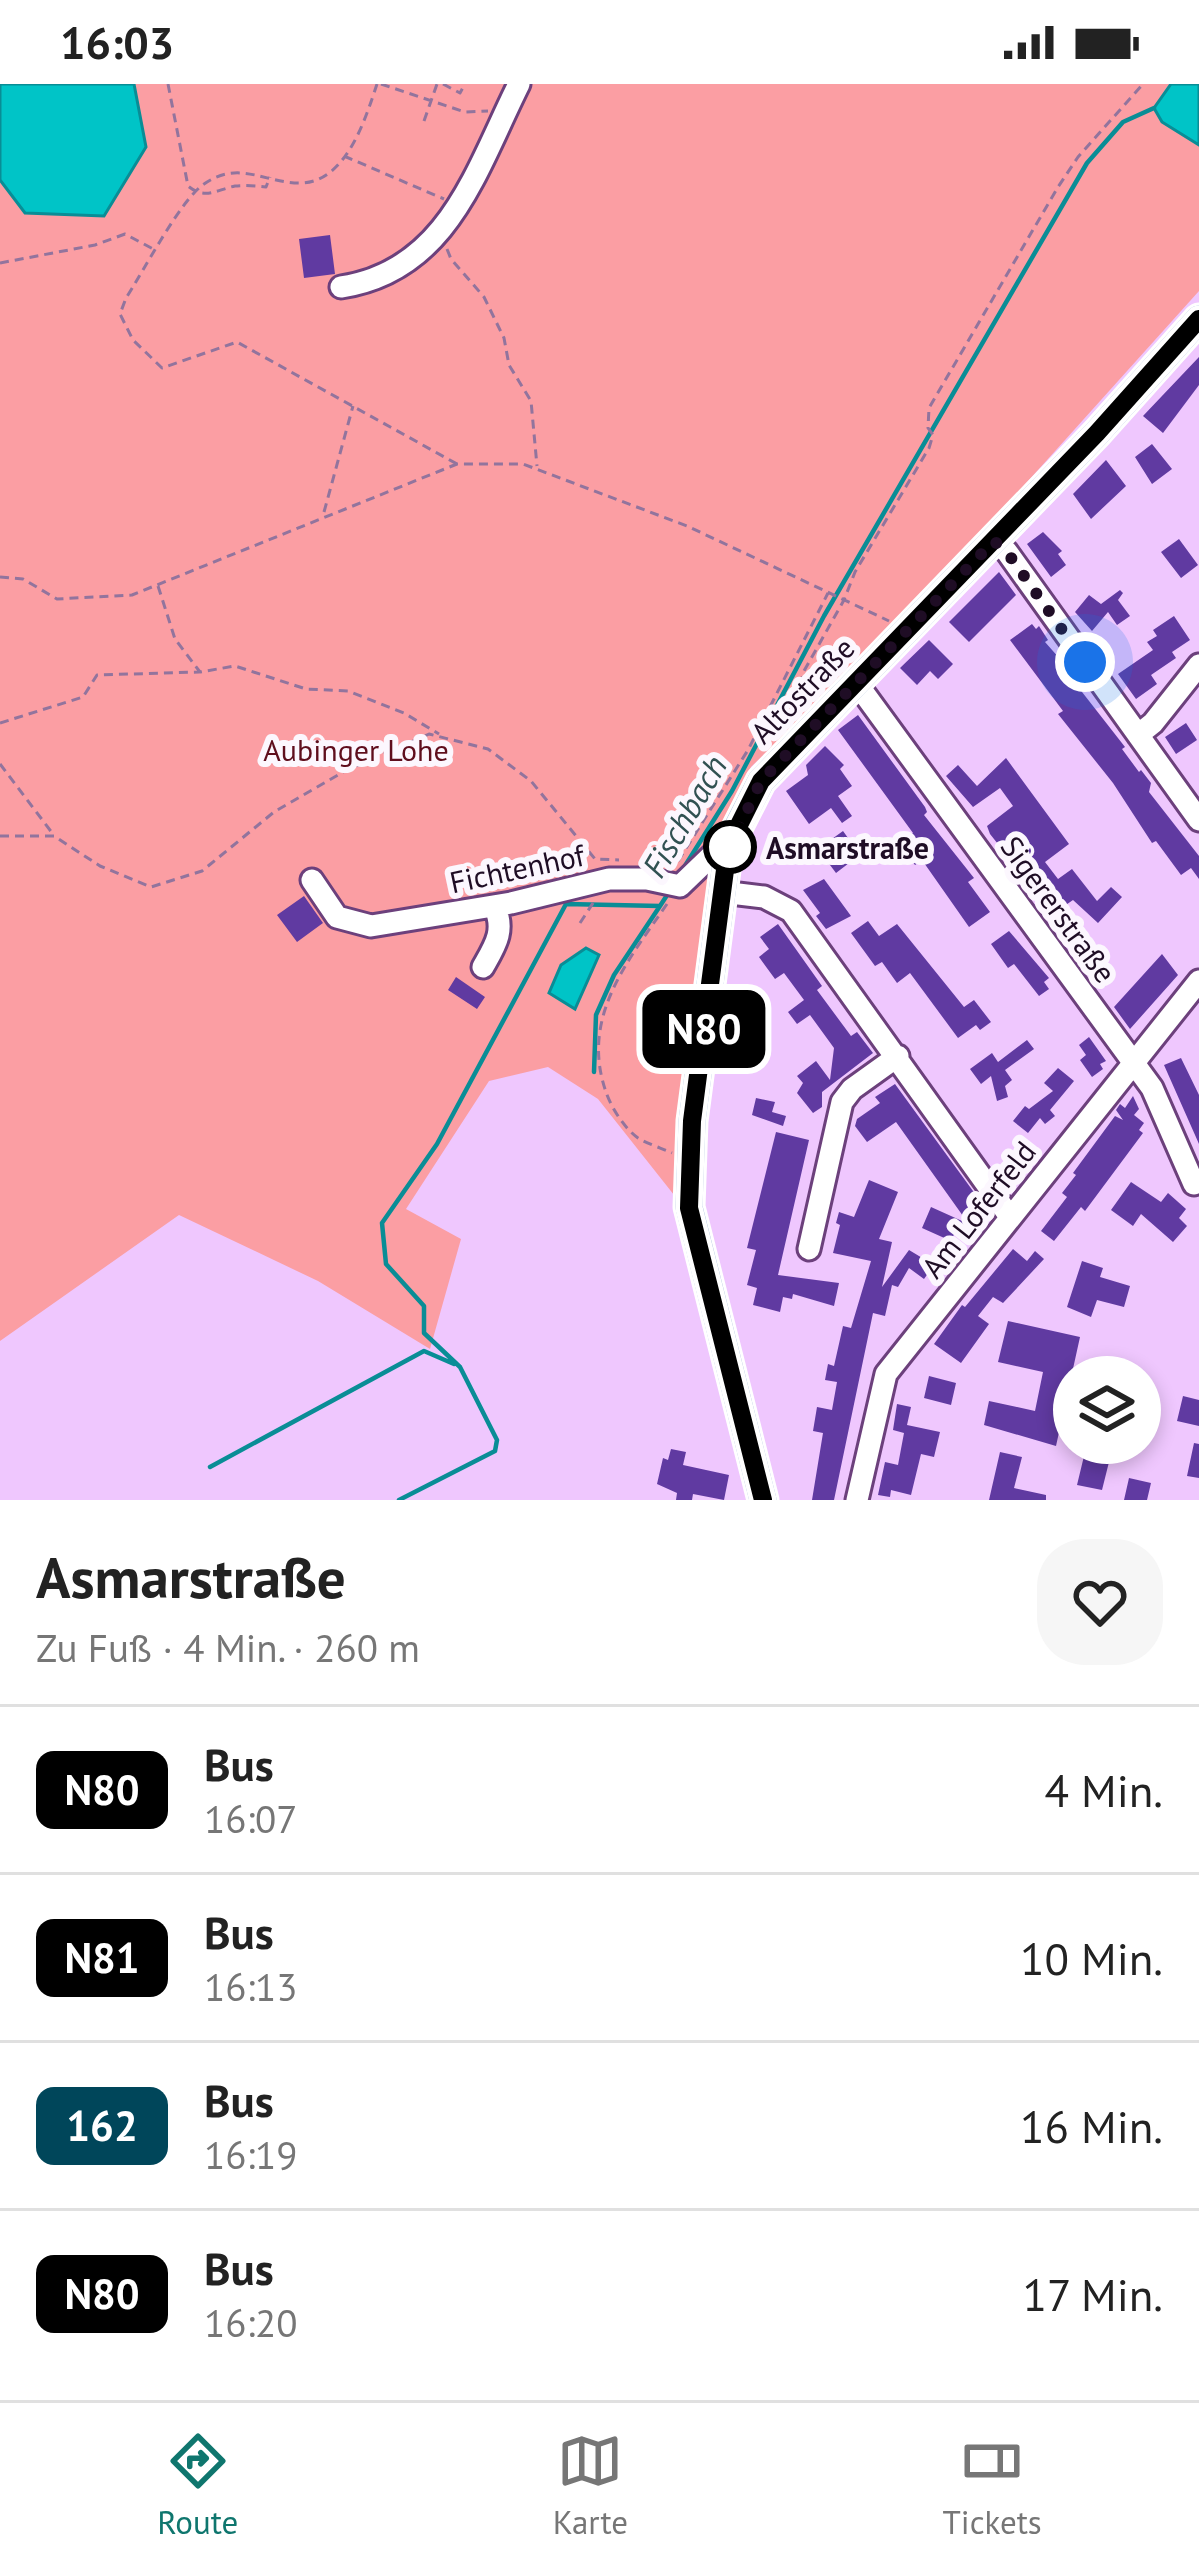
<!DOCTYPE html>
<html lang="de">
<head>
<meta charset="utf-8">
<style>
	:root { --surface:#fff; --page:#f6f6f6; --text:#222; --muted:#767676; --line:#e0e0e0; --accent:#0f766e }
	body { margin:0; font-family:"PT Sans",sans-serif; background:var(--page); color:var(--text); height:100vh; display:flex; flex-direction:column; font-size:45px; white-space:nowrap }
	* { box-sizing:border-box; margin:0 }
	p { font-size:39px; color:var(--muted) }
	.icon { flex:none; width:66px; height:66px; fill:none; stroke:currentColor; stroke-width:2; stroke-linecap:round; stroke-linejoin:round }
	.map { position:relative; height:1416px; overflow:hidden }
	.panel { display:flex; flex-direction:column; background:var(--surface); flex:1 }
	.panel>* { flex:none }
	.badge { padding:0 24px; border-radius:18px; font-size:42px; line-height:78px }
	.controls { position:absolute; left:1053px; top:1272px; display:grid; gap:24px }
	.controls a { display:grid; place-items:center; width:108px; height:108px; border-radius:50%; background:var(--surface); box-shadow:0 6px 18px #0003; font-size:60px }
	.you { position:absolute; width:60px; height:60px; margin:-30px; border:9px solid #fff; border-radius:50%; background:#1a73e8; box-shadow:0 0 0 18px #1a73e833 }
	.map>.badge { position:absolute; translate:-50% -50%; box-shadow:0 0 0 6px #fff }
	.round { display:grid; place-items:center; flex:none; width:126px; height:126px; border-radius:48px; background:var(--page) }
	.head { display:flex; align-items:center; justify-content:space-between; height:204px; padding:0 36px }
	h1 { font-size:57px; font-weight:700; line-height:90px }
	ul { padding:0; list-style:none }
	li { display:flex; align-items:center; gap:36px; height:168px; padding:0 36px; border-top:3px solid var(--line) }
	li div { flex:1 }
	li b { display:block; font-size:45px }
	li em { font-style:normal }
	li .badge { min-width:132px; font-weight:700; text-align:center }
	.status { display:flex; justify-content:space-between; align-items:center; height:84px; padding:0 60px; background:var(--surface); direction:ltr }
	.status svg { height:33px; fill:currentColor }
	.dock { display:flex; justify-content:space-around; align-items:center; height:168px; border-top:3px solid var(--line); background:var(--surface); font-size:33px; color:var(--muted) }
	.dock a { display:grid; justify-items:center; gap:6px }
	.dock .current { color:var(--accent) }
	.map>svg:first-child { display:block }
	.green { fill:#fb9ea3 }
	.water { fill:#00c4c7; stroke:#098d96; stroke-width:3 }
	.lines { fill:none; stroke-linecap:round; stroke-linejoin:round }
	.stream { stroke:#098d96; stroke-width:4.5 }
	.building { fill:#603aa1 }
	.minor-casing { stroke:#6c407c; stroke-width:27 }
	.major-casing { stroke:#fff; stroke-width:33 }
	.path { stroke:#92749d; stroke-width:3; stroke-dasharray:9 6; stroke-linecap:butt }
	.minor { stroke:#fff; stroke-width:21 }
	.major { stroke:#a2b9da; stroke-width:27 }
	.line-casing { stroke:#fff; stroke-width:27 }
	.line { stroke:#000; stroke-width:18 }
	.walk { stroke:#1f0d25; stroke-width:12; stroke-dasharray:0 21.6 }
	.stop-dot { fill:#fff; stroke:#000; stroke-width:6 }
	.labels { text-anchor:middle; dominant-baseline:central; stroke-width:12; stroke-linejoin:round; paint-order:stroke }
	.street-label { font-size:30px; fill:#1f0d25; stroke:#fcf7fe }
	.park-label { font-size:30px; fill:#5f0e1d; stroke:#fcf7fe }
	.stop-label { font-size:30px; font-weight:bold; fill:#1f0d25; stroke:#fcf7fe; text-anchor:start }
	.water-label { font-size:33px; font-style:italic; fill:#315152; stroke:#fcf7fe }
</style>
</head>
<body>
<div class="status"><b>16:03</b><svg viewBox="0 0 49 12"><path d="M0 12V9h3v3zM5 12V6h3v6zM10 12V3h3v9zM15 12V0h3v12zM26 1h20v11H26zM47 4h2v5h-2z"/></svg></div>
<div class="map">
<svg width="1199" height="1416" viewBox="0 0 1199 1416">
	<rect width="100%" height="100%" fill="#efc7fe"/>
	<path class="green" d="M134,0H1171L1154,24L1162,38L1199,61V207L905,534L751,683L724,747L678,1116L598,1015L548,983L489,997L406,1125L461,1155L430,1265L318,1197L179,1131L0,1257V96L26,129L145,63Z"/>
	<path class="water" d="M0,0H134L146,63L104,132L25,129L0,96Z
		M1171,0H1199V61L1162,38L1154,24Z
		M586,864L599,871L575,925L549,909L561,881Z"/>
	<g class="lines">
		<path class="stream" d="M683,785L732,707L824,532L1087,79L1123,38L1154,24
			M594,988L596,931L614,891L660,822
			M210,1383L424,1267L454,1280
			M399,1416L495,1367L497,1356L460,1283L424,1249V1222L386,1180L382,1139L437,1060L566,820L660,822L671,805"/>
	</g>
	<path class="building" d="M330,151L335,190L304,194L299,155Z
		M1199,273V301L1163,349L1143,332Z
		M1152,360L1172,385L1152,400L1135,373Z
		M1106,376L1126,402L1091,435L1073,410Z
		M1043,448L1062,467L1058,470L1066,481L1051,493L1027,460Z
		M1179,455L1198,481L1181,494L1161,468Z
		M999,488L1016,511L969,558L949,538Z
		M1120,506L1123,509L1118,516L1130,532L1117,541L1108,528L1092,547L1075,528L1089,511L1101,520Z
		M1174,532L1190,556L1172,568L1176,574L1151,591L1157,600L1136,615L1118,590L1153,566L1147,558L1157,552L1153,546Z
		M1032,540L1036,545L1039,542L1048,556L1045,558L1075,592L1072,594L1075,599L1125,663L1122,665L1139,688L1141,686L1151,699L1149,708L1199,772V795L1191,784L1181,791L1156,757L1152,759L1113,699L1058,630L1063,627L1010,556Z
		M929,556L953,580L938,595L930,587L917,601L900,584Z
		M858,631L925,723L927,728L924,731L974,794L968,798L990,828L969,843L922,776L915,781L899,759L913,749L838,646Z
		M1186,639L1197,656L1176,670L1165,653Z
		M825,662L844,681L840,685L852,702L838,712L852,732L842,739L831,724L809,740L786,707L808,691L806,681Z
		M1006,674L1069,760L1045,778L1058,795L1072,785L1097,817L1111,803L1122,813L1098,839L1073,816L1060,825L1047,808L1041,814L990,750L987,742L1013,722L1000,704L973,723L946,692L958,681L977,702Z
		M843,747L856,765L849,770L853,776L836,789L818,765Z
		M824,795L851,832L826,845L816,832L820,829L803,806Z
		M304,812L323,839L297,858L277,831Z
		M868,837L879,852L897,840L964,923L974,916L991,938L980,946L976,941L958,954L910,889L897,899L882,878L875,882L851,849Z
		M778,840L822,902L817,906L851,952L857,948L873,969L822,1008V1023L813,1029L797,1009L803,999L797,992L816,977L830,996L834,964L810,931L797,940L788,928L804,916L784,889L775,895L759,873L769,865L760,853Z
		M1009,847L1049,894L1044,898L1049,905L1039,912L1014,880L1008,884L991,860Z
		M1162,870L1178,891L1130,945L1114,923Z
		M1096,873L1110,892L1102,899L1087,880Z
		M456,893L485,913L477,925L448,906Z
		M1089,953L1106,977L1100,980L1103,985L1092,993L1080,976L1086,971L1079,961Z
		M1027,956L1034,965L1005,986L1012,996L1005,1002L1008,1013L997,1017L991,992L981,1000L970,985L992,969L998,978Z
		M1181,974L1199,1011V1060L1164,981Z
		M1058,984L1074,997L1050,1026L1055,1032L1045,1040L1040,1034L1028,1049L1013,1037L1025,1022L1029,1025L1053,1007L1044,999Z
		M895,1000L981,1118L963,1132L896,1038L867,1058L855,1042L857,1035L880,1019L875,1013Z
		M1133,1012L1139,1025L1134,1031L1144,1039L1139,1046L1143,1049L1085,1127L1081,1123L1054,1157L1041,1147L1067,1113L1062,1109L1076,1091L1073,1089L1115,1032L1123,1036L1116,1026L1120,1020L1125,1024Z
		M756,1014L775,1018L772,1028L786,1032L783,1042L752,1031Z
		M776,1048L809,1056L778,1191L839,1199L834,1222L793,1210L792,1215L783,1213L780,1228L753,1221L757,1204L747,1201L756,1166L747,1164Z
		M869,1096L898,1108L879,1155L892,1158L882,1203L909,1166L934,1181L924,1195L909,1184L898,1203L892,1201L885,1232L873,1229L834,1416H812L823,1349L813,1347L817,1323L832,1326L837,1298L825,1296L828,1280L834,1282L843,1242L851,1244L871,1177L833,1169L840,1141L836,1139L839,1128L854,1133Z
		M1131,1098L1161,1118L1168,1109L1186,1125L1179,1134L1187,1142L1173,1158L1141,1130L1133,1142L1111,1126Z
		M931,1123L971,1141L967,1151L956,1146L951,1157L922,1144Z
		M1013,1165L1027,1177L1035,1167L1044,1175L1003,1219L993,1213L978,1232L989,1240L961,1279L934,1260L962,1221L965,1223Z
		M1082,1177L1103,1184L1100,1193L1130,1202L1124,1223L1097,1216L1091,1233L1067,1223Z
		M1008,1237L1080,1253L1056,1362L984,1341L989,1317L1035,1327L1043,1288L998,1278Z
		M929,1292L956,1299L951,1321L924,1314Z
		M1183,1312L1199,1316V1342L1177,1337Z
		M897,1320L911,1323L907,1341L940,1348L934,1373L921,1370L911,1411L891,1406L890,1413L878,1411L885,1378L898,1381L904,1349L893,1346Z
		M1194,1359L1199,1360V1394L1187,1392Z
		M671,1365L686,1368L683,1381L729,1391L724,1416L693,1410L692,1416H676L677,1409L657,1400L663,1374L668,1376Z
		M1000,1368L1022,1373L1014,1404L1046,1411V1416H989Z
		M1084,1372L1109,1378L1102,1406L1077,1401Z
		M1129,1394L1151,1399L1147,1416H1124Z"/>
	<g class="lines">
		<g class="minor-casing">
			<path id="minor" d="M341,203C448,187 476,86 519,0
				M994,456L1007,468L1199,736
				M855,597L1152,1004L1194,1100L1199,1098
				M1138,651L1153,639L1199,581
				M312,796L337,833L371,842L511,819L609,795H647L680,802L734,750
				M722,808L764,813L791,827L1010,1133
				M483,883C495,862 506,846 494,822
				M809,1165L842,1018L852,1005L898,972
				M857,1416L886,1290L1199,897"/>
		</g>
		<g class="major-casing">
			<path id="major" d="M763,1416L689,1123L692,1037L725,786L734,750L761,697L1097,349L1199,235"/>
		</g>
		<path class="path" d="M168,0L188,102C205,116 216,106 235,102C245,101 256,102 266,103L270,93
			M377,0C366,33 347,97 302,99C265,100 240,75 204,100C181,115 143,188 126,214L120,230L133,256L162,284L237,258L457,380
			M381,0L465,28L488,27
			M443,0L460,9L465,0
			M424,37L437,0
			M344,72L444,115
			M447,165L451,175L484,213L504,254L509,281L531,317L537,382
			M0,179L95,161L125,150L155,166
			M324,428L353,322
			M0,493L23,495L57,515L132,511L457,380H523L687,442L889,537
			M158,502L175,555L200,588L235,582L306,605L348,607L404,629L439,650
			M0,639L83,613L97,591L199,588
			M761,665L798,608L804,587L844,516L855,488L929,364L933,351L928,344L929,324L1058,103L1078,73L1143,0
			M0,680L53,750
			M0,752H54L100,782L151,803L202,787L274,728L345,687L429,650L488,665L531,697L595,775L619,776
			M678,777L748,666L828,509
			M667,820C627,878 580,934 606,1008C611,1023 624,1044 638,1054C648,1060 661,1064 672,1069
			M580,839L595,816"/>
		<use href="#minor" class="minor"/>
		<use href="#major" class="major"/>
	</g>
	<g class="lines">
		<g class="line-casing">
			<path id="line" d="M763,1416L689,1124L692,1037L725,786L734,751L761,697L1097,349L1199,235"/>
		</g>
		<use href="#line" class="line"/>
		<path class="walk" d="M730,763L761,697L994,457L1007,468L1085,578"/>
	</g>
	<circle class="stop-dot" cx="730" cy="763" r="24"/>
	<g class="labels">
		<g class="street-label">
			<text transform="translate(802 606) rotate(-46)">Altostraße</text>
			<text transform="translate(517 784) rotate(-12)">Fichtenhof</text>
			<text transform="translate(1059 825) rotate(54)">Sigererstraße</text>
			<text transform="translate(978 1125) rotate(-52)">Am Loferfeld</text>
		</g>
		<g class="park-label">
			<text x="356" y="665">Aubinger Lohe</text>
		</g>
		<g class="stop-label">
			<text x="766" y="763">Asmarstraße</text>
		</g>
		<g class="water-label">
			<text transform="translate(684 732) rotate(-60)">Fischbach</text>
		</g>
	</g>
</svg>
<div class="controls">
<a><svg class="icon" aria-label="layers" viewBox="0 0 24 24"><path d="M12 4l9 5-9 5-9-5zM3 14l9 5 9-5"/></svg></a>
</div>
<div class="you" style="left:1085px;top:578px"></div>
<b class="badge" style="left:704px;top:945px;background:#000;color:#fff">N80</b>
</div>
<section class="panel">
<div class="head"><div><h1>Asmarstraße</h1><p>Zu Fuß · 4 Min. · 260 m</p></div><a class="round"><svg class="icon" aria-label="heart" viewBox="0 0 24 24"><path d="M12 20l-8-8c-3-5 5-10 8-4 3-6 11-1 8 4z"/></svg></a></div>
<ul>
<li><span class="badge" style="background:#000;color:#fff">N80</span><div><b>Bus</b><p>16:07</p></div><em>4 Min.</em></li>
<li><span class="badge" style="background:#000;color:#fff">N81</span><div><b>Bus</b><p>16:13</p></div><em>10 Min.</em></li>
<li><span class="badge" style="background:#00465a;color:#fff">162</span><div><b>Bus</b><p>16:19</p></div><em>16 Min.</em></li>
<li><span class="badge" style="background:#000;color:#fff">N80</span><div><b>Bus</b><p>16:20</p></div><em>17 Min.</em></li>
</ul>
</section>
<nav class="dock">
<a class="current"><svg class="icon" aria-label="directions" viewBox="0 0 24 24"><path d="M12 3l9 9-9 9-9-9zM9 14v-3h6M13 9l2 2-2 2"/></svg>Route</a>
<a><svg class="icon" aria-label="map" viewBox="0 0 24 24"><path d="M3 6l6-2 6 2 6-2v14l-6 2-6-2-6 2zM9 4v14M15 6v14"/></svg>Karte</a>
<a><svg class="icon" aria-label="tickets" viewBox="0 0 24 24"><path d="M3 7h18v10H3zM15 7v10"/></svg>Tickets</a>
</nav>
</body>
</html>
